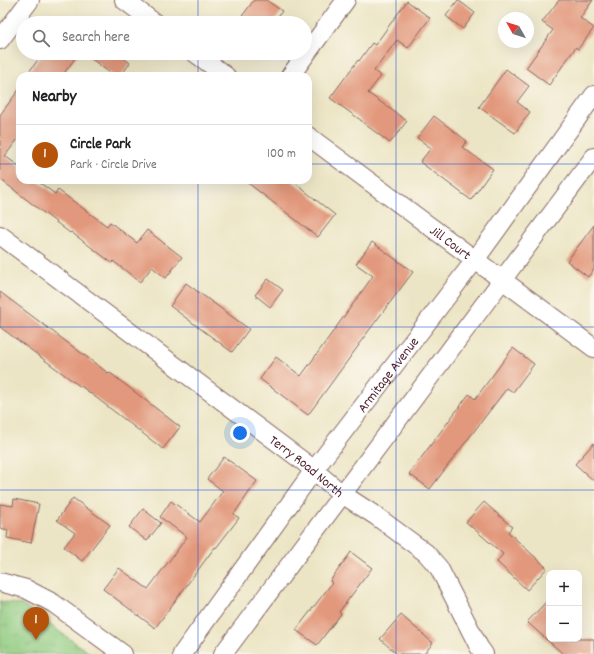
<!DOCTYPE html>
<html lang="en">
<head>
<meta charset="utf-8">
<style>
  :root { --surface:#fff; --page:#f6f6f6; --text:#202124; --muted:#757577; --line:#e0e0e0; --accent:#b45309 }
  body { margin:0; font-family:Dekko,sans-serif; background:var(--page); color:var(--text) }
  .controls { position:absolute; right:12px; bottom:12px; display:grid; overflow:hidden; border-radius:8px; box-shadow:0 4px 16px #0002 }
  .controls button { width:36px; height:36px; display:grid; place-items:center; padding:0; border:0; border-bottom:1px solid var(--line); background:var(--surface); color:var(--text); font:20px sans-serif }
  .compass { position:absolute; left:498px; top:12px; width:36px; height:36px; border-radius:50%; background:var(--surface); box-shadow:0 4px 16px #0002; rotate:309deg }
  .you { position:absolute; left:240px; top:433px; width:14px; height:14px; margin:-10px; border:3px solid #fff; border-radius:50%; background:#1a73e8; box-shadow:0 0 0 6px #1a73e833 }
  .badge { display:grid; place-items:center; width:26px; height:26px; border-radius:50%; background:var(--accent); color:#fff; font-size:13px; font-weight:700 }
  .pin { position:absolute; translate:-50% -33px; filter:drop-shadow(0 1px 2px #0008) }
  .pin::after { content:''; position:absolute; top:21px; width:14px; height:12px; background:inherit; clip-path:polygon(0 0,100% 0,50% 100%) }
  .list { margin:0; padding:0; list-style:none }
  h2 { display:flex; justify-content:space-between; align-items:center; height:52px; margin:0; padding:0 16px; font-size:17px }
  h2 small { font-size:13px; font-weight:400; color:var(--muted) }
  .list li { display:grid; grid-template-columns:26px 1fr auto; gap:12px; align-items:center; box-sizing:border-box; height:60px; padding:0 16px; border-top:1px solid var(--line) }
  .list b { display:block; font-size:15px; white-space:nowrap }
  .list p { margin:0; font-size:13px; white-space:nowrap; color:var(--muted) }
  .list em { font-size:13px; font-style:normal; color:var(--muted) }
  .icon { flex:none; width:22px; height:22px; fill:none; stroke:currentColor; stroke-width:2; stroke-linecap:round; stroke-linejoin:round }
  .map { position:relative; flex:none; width:594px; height:654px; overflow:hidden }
  .search { position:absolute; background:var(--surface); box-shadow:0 4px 16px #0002; left:16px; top:16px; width:296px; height:44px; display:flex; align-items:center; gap:10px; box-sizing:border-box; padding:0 14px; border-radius:22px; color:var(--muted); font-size:15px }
  .panel { position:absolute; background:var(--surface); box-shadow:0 4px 16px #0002; left:16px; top:72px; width:296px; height:112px; border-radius:12px }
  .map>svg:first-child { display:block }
</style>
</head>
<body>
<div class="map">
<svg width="594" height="654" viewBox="0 0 594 654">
  <defs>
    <pattern id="grass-tufts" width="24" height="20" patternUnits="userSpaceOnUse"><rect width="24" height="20" fill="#8fcb80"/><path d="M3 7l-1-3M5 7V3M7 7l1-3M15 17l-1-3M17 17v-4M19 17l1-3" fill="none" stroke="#7dae6f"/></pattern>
  </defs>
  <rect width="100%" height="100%" fill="#fbf7ec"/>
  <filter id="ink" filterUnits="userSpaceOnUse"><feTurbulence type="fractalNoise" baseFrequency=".025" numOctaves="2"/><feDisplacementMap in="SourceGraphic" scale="8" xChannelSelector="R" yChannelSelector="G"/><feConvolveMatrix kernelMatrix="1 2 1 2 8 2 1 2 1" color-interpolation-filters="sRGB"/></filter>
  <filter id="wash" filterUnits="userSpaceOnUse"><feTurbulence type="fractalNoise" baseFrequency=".012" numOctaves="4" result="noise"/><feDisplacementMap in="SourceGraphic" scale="16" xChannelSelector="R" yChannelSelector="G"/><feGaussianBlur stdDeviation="0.9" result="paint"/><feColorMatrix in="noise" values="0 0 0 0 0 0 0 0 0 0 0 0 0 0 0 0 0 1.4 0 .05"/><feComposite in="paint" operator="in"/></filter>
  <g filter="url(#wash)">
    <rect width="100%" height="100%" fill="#ece5c5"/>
    <!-- grass -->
    <path fill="url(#grass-tufts)" stroke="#6c7556" d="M0 601 22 605 91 654H0Z"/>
    <g id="blocks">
      <!-- building -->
      <g fill="#e2987b">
        <path d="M254 0H266L282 11 273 23H237Z"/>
        <path d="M458 0 475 13 463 29 446 16Z"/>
        <path d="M559 0H593L580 18 594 28 578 49 576 47 549 85 526 68 553 30 542 22Z"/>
        <path d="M407 1 430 18 408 48 397 40 374 71 381 76 368 93 407 121 390 143 362 122V121L330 98 358 60 359 61 372 43 375 45Z"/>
        <path d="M43 53H79L62 76H26Z"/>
        <path d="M84 53H117L130 63 121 76H114Z"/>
        <path d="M506 69 529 86 517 102 530 112 515 133 479 107Z"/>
        <path d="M20 88V136L5 156 20 167V180H36L55 194 58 190 107 226 110 222 137 243 147 230 182 257 166 278 152 267 140 282 113 261 112 263 71 232 70 233 0 179V115Z"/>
        <path d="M434 116 467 141 462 147 493 169 471 200 420 162 431 148 417 138Z"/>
        <path d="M244 180H291L335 215 318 237Z"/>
        <path d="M594 225V269L588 277 567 261Z"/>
        <path d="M372 242 413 272 358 345H359L308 415 260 379 276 357 301 376 373 276 356 264Z"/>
        <path d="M268 279 283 290 270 307 255 295Z"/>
        <path d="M186 283 249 329 232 352 170 306Z"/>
        <path d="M0 292 108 373 109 372 180 427 163 449 81 386V387L0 327Z"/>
        <path d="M513 348 534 364 513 392 507 388 430 489 409 474 469 394 475 399Z"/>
        <path d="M594 443V481L575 464Z"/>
        <path d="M224 457 257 481 234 514 239 518 216 548 215 547 155 628 103 589 119 568 148 589 187 537 160 517 171 501 200 522 223 491 207 479Z"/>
        <path d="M73 498 110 525 82 561 64 547 75 533 57 520Z"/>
        <path d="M14 499 39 504 31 543 7 538 8 530 0 528V504L13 506Z"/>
        <path d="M484 502 512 527 508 532 547 568 527 590 497 562 503 554 466 522Z"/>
        <path d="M143 509 161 523 147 541 129 527Z"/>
        <path d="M351 552 372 568 339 612 341 614 317 645 296 630 332 583 330 581Z"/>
        <path d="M549 599V639H594V654H563L527 622Z"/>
        <path d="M401 615 433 643 424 654H397L380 639Z"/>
      </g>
    </g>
  </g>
  <g filter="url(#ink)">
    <use href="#blocks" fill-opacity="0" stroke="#836461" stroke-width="1"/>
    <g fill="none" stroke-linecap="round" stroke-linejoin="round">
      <defs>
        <g id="minor">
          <path d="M124 0 155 23"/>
          <path d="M0 40 30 0"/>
          <path d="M195 53 226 76"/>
          <path d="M290 76 346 0"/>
          <path id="s1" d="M308 136 594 348"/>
          <path id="s2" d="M0 235 304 462 342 494 376 516 426 553 439 568 479 647 484 654"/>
          <path d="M0 582 26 589 53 603 123 654"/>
          <path id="s3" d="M182 654 314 470 475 260 594 95"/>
          <path d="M223 654 594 157"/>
        </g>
      </defs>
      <!-- minor casing -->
      <use href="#minor" stroke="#836461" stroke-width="20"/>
      <!-- minor -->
      <use href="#minor" stroke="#fff" stroke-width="18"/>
    </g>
  </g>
  <!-- grid -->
  <path fill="none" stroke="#1d4ed8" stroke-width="1" stroke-opacity="0.55" d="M198 0V23M396 0V654M198 53V76M0 164H20M308 164H594M198 180V654M0 327H594M0 490H594"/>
  <g text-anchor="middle" stroke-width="3" stroke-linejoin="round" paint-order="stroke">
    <!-- street labels -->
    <g font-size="14" fill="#4a1f2b" stroke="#fbf7ec">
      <text dy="5" stroke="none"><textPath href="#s1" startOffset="178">Jill Court</textPath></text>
      <text dy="5" stroke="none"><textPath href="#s3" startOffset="347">Armitage Avenue</textPath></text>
      <text dy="5" stroke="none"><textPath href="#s2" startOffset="384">Terry Road North</textPath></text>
    </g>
  </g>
</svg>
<div class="controls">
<button>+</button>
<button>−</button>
</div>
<svg class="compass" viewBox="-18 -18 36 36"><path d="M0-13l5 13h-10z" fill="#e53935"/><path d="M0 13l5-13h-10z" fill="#757577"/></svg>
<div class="you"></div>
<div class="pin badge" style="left:36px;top:640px">1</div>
<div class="search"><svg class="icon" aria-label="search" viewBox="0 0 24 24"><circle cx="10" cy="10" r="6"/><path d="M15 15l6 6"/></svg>Search here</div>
<section class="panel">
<h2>Nearby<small></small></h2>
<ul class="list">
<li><span class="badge">1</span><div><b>Circle Park</b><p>Park · Circle Drive</p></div><em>100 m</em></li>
</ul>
</section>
</div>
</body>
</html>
